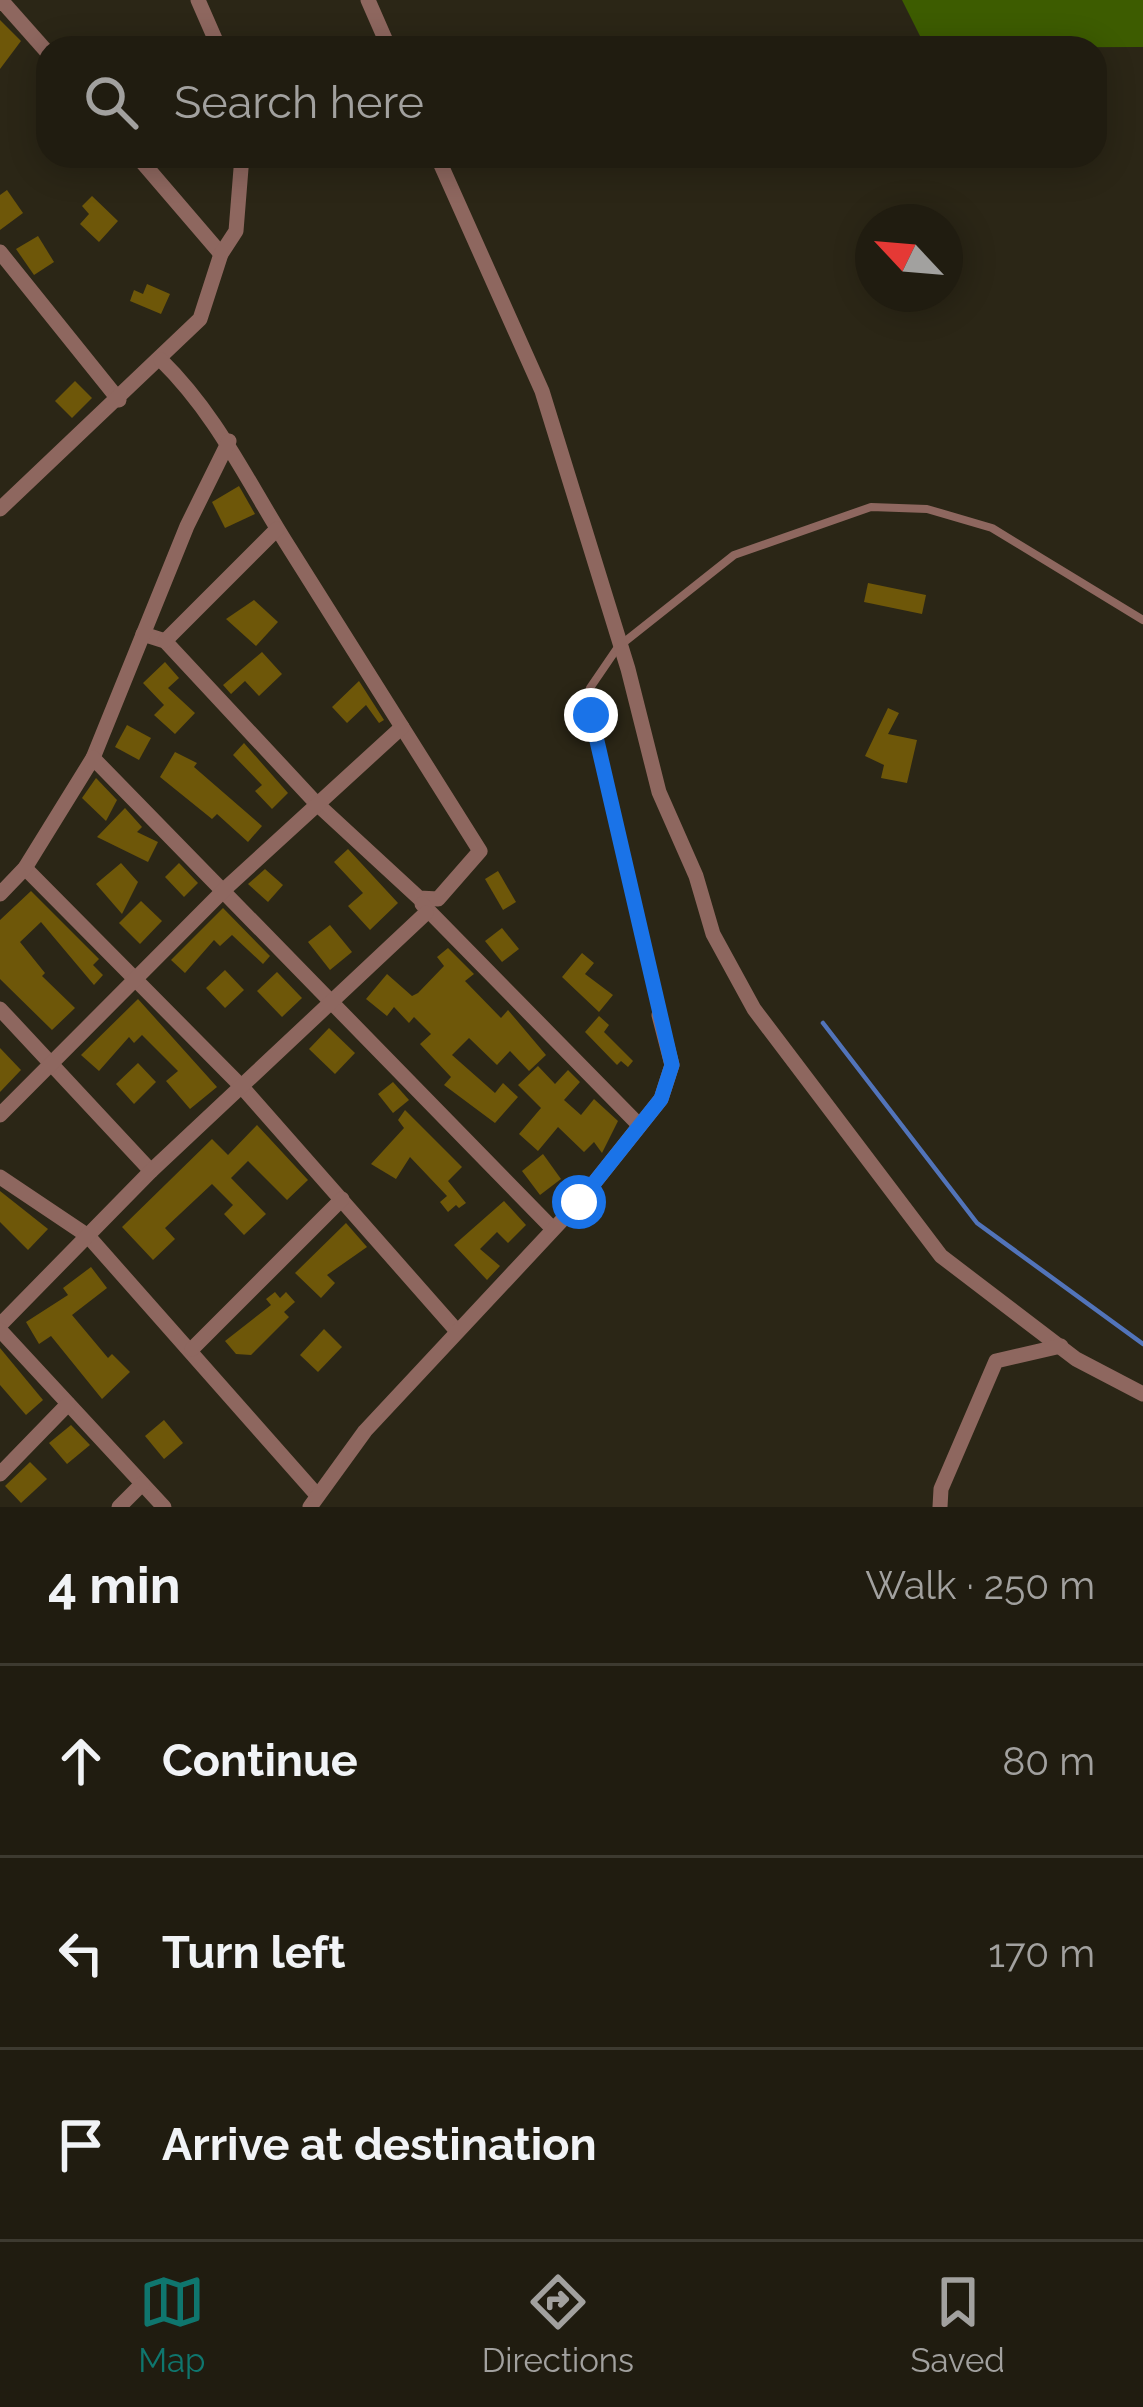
<!DOCTYPE html>
<html lang="en">
<head>
<meta charset="utf-8">
<style>
  :root { --surface:#201c10; --page:#2d291e; --text:#f1f3f6; --muted:#a2a19f; --line:#3d3a30; --accent:#0f766e }
  body { margin:0; font-family:Raleway,sans-serif; background:var(--page); color:var(--text) }
  .compass { position:absolute; left:855px; top:204px; width:108px; height:108px; border-radius:50%; background:var(--surface); box-shadow:0 6px 30px #0003; rotate:296deg }
  .stop { position:absolute; width:36px; height:36px; margin:-27px; border:9px solid #1a73e8; border-radius:50%; background:#fff }
  .stop.end { background:#1a73e8; border-color:#fff; box-shadow:0 3px 12px #0008 }
  .list { margin:0; padding:0; list-style:none }
  h2 { display:flex; justify-content:space-between; align-items:center; height:156px; margin:0; padding:0 48px; font-size:51px }
  h2 small { font-size:39px; font-weight:400; color:var(--muted) }
  .list li { display:grid; grid-template-columns:78px 1fr auto; gap:36px; align-items:center; box-sizing:border-box; height:192px; padding:0 48px; border-top:3px solid var(--line) }
  .list b { display:block; font-size:45px; white-space:nowrap }
  .list em { font-size:39px; font-style:normal; color:var(--muted) }
  .icon { flex:none; width:66px; height:66px; fill:none; stroke:currentColor; stroke-width:2; stroke-linecap:round; stroke-linejoin:round }
  .map { position:relative; flex:none; width:1143px; height:1507px; overflow:hidden }
  .search { position:absolute; background:var(--surface); box-shadow:0 6px 30px #0003; left:36px; right:36px; top:36px; height:132px; display:flex; align-items:center; gap:30px; box-sizing:border-box; padding:0 42px; border-radius:36px; color:var(--muted); font-size:45px }
  .sheet { height:732px; background:var(--surface) }
  nav { display:flex; justify-content:space-around; align-items:center; box-sizing:border-box; height:168px; border-top:3px solid var(--line); background:var(--surface); font-size:33px; color:var(--muted) }
  nav a { display:grid; justify-items:center; gap:6px }
  nav .on { color:var(--accent) }
  .map>svg:first-child { display:block }
</style>
</head>
<body>
<div class="map">
<svg width="1143" height="1507" viewBox="0 0 1143 1507">
  <rect width="100%" height="100%" fill="#2b2616"/>
  <!-- forest -->
  <path fill="#3d5c00" d="M902 0H1143V47L926 48Z"/>
  <g fill="none" stroke-linecap="round" stroke-linejoin="round">
    <!-- stream -->
    <path stroke="#5274ba" stroke-width="4.5" d="M823 1023 977 1223 1143 1344"/>
  </g>
  <!-- building -->
  <g fill="#6e5709">
    <path d="M0 20 21 41 0 69Z"/>
    <path d="M7 190 23 213 0 230V195Z"/>
    <path d="M92 196 118 221 99 242 80 224 89 214 82 206Z"/>
    <path d="M38 236 54 262 34 275 16 249Z"/>
    <path d="M147 284 170 294 161 314 130 301 134 290 143 294Z"/>
    <path d="M75 381 92 398 72 418 55 401Z"/>
    <path d="M239 486 255 514 225 528 212 502Z"/>
    <path d="M868 583 926 595 922 614 864 602Z"/>
    <path d="M254 600 278 622 256 646 226 619Z"/>
    <path d="M262 652 282 674 259 696 245 681 231 694 223 685Z"/>
    <path d="M165 662 179 678 168 688 195 713 175 734 154 715 164 705 143 683Z"/>
    <path d="M359 681 384 720 379 723 366 705 347 723 332 707Z"/>
    <path d="M888 708 899 713 888 734 917 740 907 783 881 778 884 765 865 756Z"/>
    <path d="M127 725 151 738 139 760 115 747Z"/>
    <path d="M244 743 288 793 272 809 255 791 262 785 233 755Z"/>
    <path d="M175 752 197 763 194 767 262 826 248 842 217 814 212 819 160 777Z"/>
    <path d="M96 778 117 800 106 821 82 798Z"/>
    <path d="M125 808 142 827 137 832 158 842 148 862 97 837Z"/>
    <path d="M348 849 398 903 370 930 348 906 363 893 334 862Z"/>
    <path d="M121 863 138 882 122 914 96 884Z"/>
    <path d="M179 863 198 883 184 897 165 877Z"/>
    <path d="M265 869 283 885 268 902 248 884Z"/>
    <path d="M498 871 516 902 503 910 485 879Z"/>
    <path d="M31 891 99 959 93 965 103 975 94 985 41 922 20 942 45 973 42 976 75 1008 52 1030 0 979V920Z"/>
    <path d="M141 901 162 921 140 944 119 923Z"/>
    <path d="M223 908 270 956 263 964 232 935 220 946 214 940 185 973 171 960Z"/>
    <path d="M330 925 352 952 330 970 308 942Z"/>
    <path d="M502 928 519 949 502 962 485 941Z"/>
    <path d="M448 948 474 974 465 981 501 1018 508 1010 546 1055 529 1071 510 1051 497 1065 469 1038 452 1055 495 1093 503 1083 518 1097 495 1123 444 1085 451 1077 420 1044 431 1034 414 1017 409 1023 394 1007 387 1016 366 999 387 974 412 996 418 993 444 966 437 957Z"/>
    <path d="M582 953 594 963 585 974 613 995 599 1012 562 977Z"/>
    <path d="M225 970 244 990 225 1008 206 988Z"/>
    <path d="M277 972 302 998 282 1017 257 991Z"/>
    <path d="M138 999 217 1087 190 1109 166 1081 178 1071 142 1035 134 1043 129 1037 99 1071 81 1055Z"/>
    <path d="M599 1016 609 1025 604 1032 633 1061 628 1067 621 1061 617 1065 585 1032Z"/>
    <path d="M329 1028 355 1053 335 1074 309 1049Z"/>
    <path d="M0 1048 21 1070 0 1092Z"/>
    <path d="M138 1063 156 1082 134 1104 116 1084Z"/>
    <path d="M538 1066 555 1084 568 1070 580 1082 564 1100 581 1115 594 1099 618 1121 602 1153 594 1142 584 1152 558 1127 538 1151 519 1134 541 1108 518 1085Z"/>
    <path d="M393 1082 409 1100 393 1113 378 1094Z"/>
    <path d="M405 1110 462 1167 448 1181 466 1203 459 1208 456 1205 448 1212 440 1202 447 1196 410 1157 396 1179 371 1164 404 1128 398 1120Z"/>
    <path d="M257 1125 308 1180 287 1200 248 1161 231 1178 266 1214 244 1235 224 1214 233 1205 212 1184 165 1228 175 1239 153 1260 122 1227 212 1139 228 1155Z"/>
    <path d="M543 1154 561 1179 540 1195 522 1171Z"/>
    <path d="M0 1191 48 1229 28 1250 0 1222Z"/>
    <path d="M504 1201 526 1225 508 1243 497 1232 480 1249 500 1266 487 1280 454 1245Z"/>
    <path d="M346 1223 367 1247 327 1275 335 1283 321 1298 295 1273Z"/>
    <path d="M91 1267 107 1288 72 1315 108 1358 112 1354 130 1372 102 1399 51 1336 39 1344 26 1322 68 1295 63 1288Z"/>
    <path d="M275 1292 280 1298 286 1292 295 1302 284 1312 289 1317 251 1355 236 1354 225 1341 271 1305 266 1299Z"/>
    <path d="M324 1329 342 1347 318 1372 300 1355Z"/>
    <path d="M0 1348 43 1400 26 1415 0 1385Z"/>
    <path d="M164 1420 183 1443 164 1459 145 1436Z"/>
    <path d="M71 1425 90 1445 67 1464 49 1443Z"/>
    <path d="M30 1462 47 1479 21 1503 5 1486Z"/>
  </g>
  <g fill="none" stroke-linecap="round" stroke-linejoin="round">
    <!-- lane -->
    <path stroke="#8e675f" stroke-width="8" d="M658 1013 591 715 590 688 618 647 734 555 871 507 927 509 992 528 1143 620"/>
    <!-- street -->
    <g stroke="#8e675f" stroke-width="15">
      <path d="M1 0 48 53"/>
      <path d="M198 0 219 48"/>
      <path d="M368 0 389 48"/>
      <path d="M137 156 221 254"/>
      <path d="M437 156 542 391 628 669 659 792 696 876 713 934 754 1009 941 1256 1076 1359 1143 1394"/>
      <path d="M0 252 119 400"/>
      <path d="M0 509 200 319 221 254 236 231 242 156"/>
      <path d="M143 634 165 641 316 803 419 898 438 899 480 851C415 748 350 644 285 541 245 477 216 414 161 360"/>
      <path d="M165 641 277 529"/>
      <path d="M93 758 187 526 229 441"/>
      <path d="M25 868 242 1087 456 1330"/>
      <path d="M0 894 25 868 93 758 552 1228"/>
      <path d="M422 904 638 1124"/>
      <path d="M0 1009 151 1171"/>
      <path d="M0 1115 226 888 402 727"/>
      <path d="M0 1177 88 1236 316 1494"/>
      <path d="M0 1325 151 1171 426 913"/>
      <path d="M0 1330 164 1507"/>
      <path d="M192 1349 342 1199"/>
      <path d="M0 1474 68 1404"/>
      <path d="M119 1507 142 1484"/>
      <path d="M310 1507 365 1431 579 1202 661 1099 672 1065 659 1015"/>
      <path d="M940 1507 941 1489 996 1361 1061 1346"/>
    </g>
  </g>
  <g fill="none" stroke-linecap="round" stroke-linejoin="round">
    <!-- route -->
    <path stroke="#1a73e8" stroke-width="15" d="M579 1202 661 1099 672 1065 591 715"/>
  </g>
</svg>
<svg class="compass" viewBox="-18 -18 36 36"><path d="M0-13l5 13h-10z" fill="#e53935"/><path d="M0 13l5-13h-10z" fill="#a2a19f"/></svg>
<div class="stop" style="left:579px;top:1202px"></div>
<div class="stop end" style="left:591px;top:715px"></div>
<div class="search"><svg class="icon" aria-label="search" viewBox="0 0 24 24"><circle cx="10" cy="10" r="6"/><path d="M15 15l6 6"/></svg>Search here</div>
</div>
<section class="sheet">
<h2>4 min<small>Walk · 250 m</small></h2>
<ul class="list">
<li><svg class="icon" aria-label="ahead" viewBox="0 0 24 24"><path d="M12 20V5M6 11l6-6 6 6"/></svg><div><b>Continue</b></div><em>80 m</em></li>
<li><svg class="icon" aria-label="left" viewBox="0 0 24 24"><path d="M17 20v-9H6M10 6l-5 5 5 5"/></svg><div><b>Turn left</b></div><em>170 m</em></li>
<li><svg class="icon" aria-label="arrive" viewBox="0 0 24 24"><path d="M6 21V4h12l-3 4 3 4H6"/></svg><div><b>Arrive at destination</b></div></li>
</ul>
</section>
<nav>
<a class="on"><svg class="icon" aria-label="map" viewBox="0 0 24 24"><path d="M3 6l6-2 6 2 6-2v14l-6 2-6-2-6 2zM9 4v14M15 6v14"/></svg>Map</a>
<a><svg class="icon" aria-label="directions" viewBox="0 0 24 24"><path d="M12 3l9 9-9 9-9-9zM9 14v-3h6M13 9l2 2-2 2"/></svg>Directions</a>
<a><svg class="icon" aria-label="saved" viewBox="0 0 24 24"><path d="M7 4h10v16l-5-4-5 4z"/></svg>Saved</a>
</nav>
</body>
</html>
